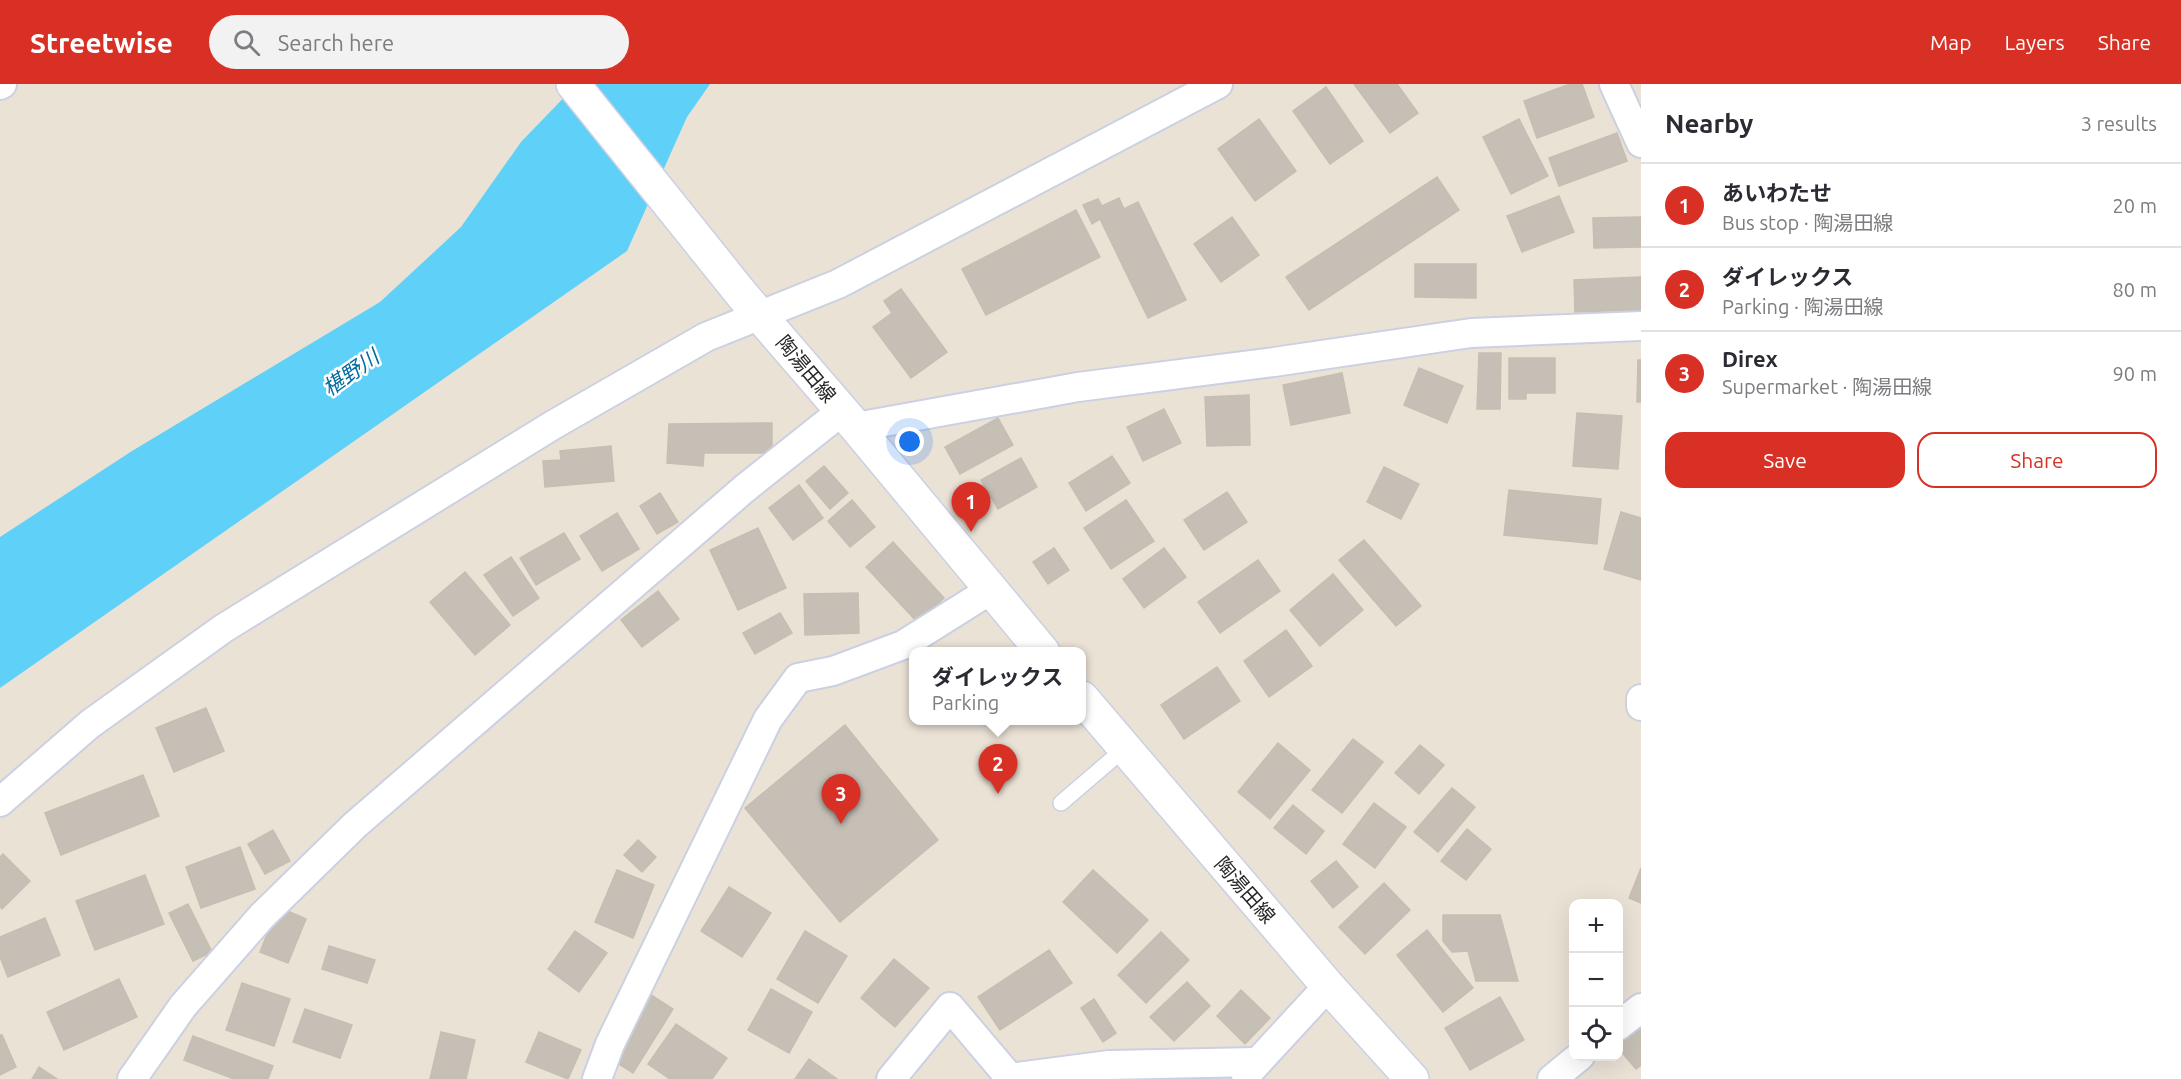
<!DOCTYPE html>
<html lang="en">
<head>
<meta charset="utf-8">
<style>
  :root { --surface:#fff; --page:#f2f2f3; --text:#2b2b33; --muted:#7c7c81; --line:#e1e1e2; --accent:#d93025 }
  body { margin:0; font-family:Ubuntu,"Noto Sans JP",sans-serif; background:var(--page); color:var(--text) }
  .controls { position:absolute; right:18px; bottom:18px; display:grid; overflow:hidden; border-radius:12px; box-shadow:0 6px 24px #0002 }
  .controls button { width:54px; height:54px; display:grid; place-items:center; padding:0; border:0; border-bottom:2px solid var(--line); background:var(--surface); color:var(--text); font:30px sans-serif }
  .you { position:absolute; left:910px; top:358px; width:21px; height:21px; margin:-15px; border:4px solid #fff; border-radius:50%; background:#1a73e8; box-shadow:0 0 0 9px #1a73e833 }
  .badge { display:grid; place-items:center; width:39px; height:39px; border-radius:50%; background:var(--accent); color:#fff; font-size:20px; font-weight:700 }
  .pin { position:absolute; translate:-50% -50px; filter:drop-shadow(0 2px 3px #0008) }
  .pin::after { content:''; position:absolute; top:32px; width:21px; height:18px; background:inherit; clip-path:polygon(0 0,100% 0,50% 100%) }
  .popup { position:absolute; left:909px; top:563px; width:177px; height:78px; box-sizing:border-box; display:grid; place-content:center; border-radius:12px; background:var(--surface); filter:drop-shadow(0 2px 4px #0005); font-size:20px; white-space:nowrap; color:var(--muted) }
  .popup b { font-size:22px; color:var(--text) }
  .popup::after { content:''; position:absolute; left:50%; top:100%; margin-left:-12px; border:12px solid transparent; border-top-color:var(--surface) }
  .list { margin:0; padding:0; list-style:none }
  h2 { display:flex; justify-content:space-between; align-items:center; height:78px; margin:0; padding:0 24px; font-size:26px }
  h2 small { font-size:20px; font-weight:400; color:var(--muted) }
  .list li { display:grid; grid-template-columns:39px 1fr auto; gap:18px; align-items:center; box-sizing:border-box; height:84px; padding:0 24px; border-top:2px solid var(--line) }
  .list b { display:block; font-size:22px; white-space:nowrap }
  .list p { margin:0; font-size:20px; white-space:nowrap; color:var(--muted) }
  .list em { font-size:20px; font-style:normal; color:var(--muted) }
  .actions { display:flex; gap:12px; padding:18px 24px }
  .actions a { flex:1; padding:14px 0; border:2px solid var(--accent); border-radius:18px; text-align:center; font-size:21px; color:var(--accent) }
  .actions .main { background:var(--accent); color:#fff }
  .icon { flex:none; width:33px; height:33px; fill:none; stroke:currentColor; stroke-width:2; stroke-linecap:round; stroke-linejoin:round }
  .map { position:relative; flex:none; width:1641px; height:995px; overflow:hidden }
  header { display:flex; align-items:center; gap:36px; box-sizing:border-box; height:84px; padding:0 30px; background:var(--accent); color:#fff }
  header strong { font-size:28px }
  nav { display:flex; gap:33px; margin-inline-start:auto; font-size:21px }
  .search { width:420px; height:54px; background:var(--page); display:flex; align-items:center; gap:15px; box-sizing:border-box; padding:0 21px; border-radius:33px; color:var(--muted); font-size:22px }
  main { display:flex }
  aside { flex:1; background:var(--surface) }
  .map>svg:first-child { display:block }
</style>
</head>
<body>
<header>
<strong>Streetwise</strong>
<div class="search"><svg class="icon" aria-label="search" viewBox="0 0 24 24"><circle cx="10" cy="10" r="6"/><path d="M15 15l6 6"/></svg>Search here</div>
<nav><a>Map</a><a>Layers</a><a>Share</a></nav>
</header>
<main>
<div class="map">
<svg width="1641" height="995" viewBox="0 0 1641 995">
  <rect width="100%" height="100%" fill="#ebe2d6"/>
  <!-- water -->
  <path fill="#5fd0f7" d="M577 0H710L687 33 627 167 0 604V453L132 367 380 218 461 143 521 58Z"/>
  <!-- building -->
  <g fill="#c6bfb6" stroke="#c6beb0" stroke-width="1.5">
    <path d="M1354 0H1397L1418 29 1390 49Z"/>
    <path d="M1570 0H1582L1594 33 1537 54 1524 17Z"/>
    <path d="M1326 3 1363 57 1330 80 1293 27Z"/>
    <path d="M1259 35 1296 87 1255 117 1218 65Z"/>
    <path d="M1519 35 1548 92 1511 110 1483 53Z"/>
    <path d="M1617 49 1627 77 1559 102 1549 74Z"/>
    <path d="M1437 93 1459 126 1309 226 1286 193Z"/>
    <path d="M1559 112 1574 148 1522 168 1507 132Z"/>
    <path d="M1119 114 1124 125 1138 118 1186 216 1148 234 1100 135 1092 140 1083 121 1098 115 1102 122Z"/>
    <path d="M1076 126 1100 173 986 231 962 185Z"/>
    <path d="M1232 133 1259 171 1221 198 1194 160Z"/>
    <path d="M1641 133V163L1594 164 1593 134Z"/>
    <path d="M1415 180H1476V214L1415 213Z"/>
    <path d="M1641 193V226L1575 228 1574 196Z"/>
    <path d="M901 205 947 268 911 294 873 243 892 229 884 217Z"/>
    <path d="M1479 269H1501L1500 325H1477Z"/>
    <path d="M1509 274H1555V309H1526V315H1509Z"/>
    <path d="M1638 276H1641V318H1637Z"/>
    <path d="M1419 284 1463 302 1447 339 1404 321Z"/>
    <path d="M1342 289 1350 329 1291 341 1283 301Z"/>
    <path d="M1249 311 1250 361 1207 362 1205 313Z"/>
    <path d="M1164 325 1181 359 1143 377 1127 343Z"/>
    <path d="M1577 329 1622 332 1618 385 1573 382Z"/>
    <path d="M998 334 1013 361 960 390 945 363Z"/>
    <path d="M772 339V369H704L703 382 667 379 669 340Z"/>
    <path d="M611 362 614 397 545 403 543 377 561 376 560 367Z"/>
    <path d="M1112 372 1130 399 1086 427 1069 399Z"/>
    <path d="M1021 374 1037 403 998 425 981 396Z"/>
    <path d="M824 382 848 409 830 425 806 397Z"/>
    <path d="M1384 383 1419 400 1401 435 1367 418Z"/>
    <path d="M799 401 823 434 793 456 769 424Z"/>
    <path d="M1509 406 1601 415 1597 460 1504 451Z"/>
    <path d="M1227 408 1247 438 1204 466 1184 436Z"/>
    <path d="M660 409 678 438 657 450 640 422Z"/>
    <path d="M852 416 875 443 850 463 828 437Z"/>
    <path d="M1126 416 1154 457 1111 485 1084 444Z"/>
    <path d="M1621 428 1641 434V496L1604 485Z"/>
    <path d="M617 429 639 465 602 487 580 452Z"/>
    <path d="M758 444 786 504 738 526 710 466Z"/>
    <path d="M564 449 580 475 536 501 520 474Z"/>
    <path d="M1364 456 1421 522 1396 542 1339 476Z"/>
    <path d="M893 458 944 514 918 539 866 483Z"/>
    <path d="M1054 464 1069 486 1048 500 1033 478Z"/>
    <path d="M1164 464 1186 493 1144 524 1123 495Z"/>
    <path d="M511 473 539 514 513 532 484 491Z"/>
    <path d="M1258 476 1280 507 1220 549 1198 518Z"/>
    <path d="M465 488 510 541 475 571 430 518Z"/>
    <path d="M1333 490 1363 526 1320 562 1290 526Z"/>
    <path d="M658 507 679 535 642 563 621 536Z"/>
    <path d="M858 509 859 549 805 551 804 510Z"/>
    <path d="M780 529 792 549 755 570 743 549Z"/>
    <path d="M1286 546 1312 582 1269 613 1244 577Z"/>
    <path d="M1217 583 1240 617 1184 655 1161 621Z"/>
    <path d="M206 624 224 667 174 688 156 644Z"/>
    <path d="M845 641 938 756 840 838 745 724Z"/>
    <path d="M1353 655 1383 678 1342 729 1312 706Z"/>
    <path d="M1278 659 1310 686 1270 735 1238 708Z"/>
    <path d="M1420 661 1444 681 1419 710 1395 689Z"/>
    <path d="M143 691 159 732 61 771 45 729Z"/>
    <path d="M1452 704 1475 723 1438 768 1414 748Z"/>
    <path d="M1374 719 1406 743 1375 784 1343 760Z"/>
    <path d="M1293 721 1324 747 1306 770 1274 744Z"/>
    <path d="M1467 745 1491 765 1466 796 1441 777Z"/>
    <path d="M273 746 290 777 265 790 248 760Z"/>
    <path d="M638 756 656 773 642 788 624 771Z"/>
    <path d="M240 763 255 805 201 824 186 783Z"/>
    <path d="M3 770 30 797 2 825 0 823V773Z"/>
    <path d="M1336 777 1358 803 1333 824 1311 797Z"/>
    <path d="M1641 784V819L1629 814Z"/>
    <path d="M617 786 654 801 633 854 595 838Z"/>
    <path d="M1093 786 1148 836 1117 869 1063 818Z"/>
    <path d="M145 791 164 840 95 866 76 817Z"/>
    <path d="M1384 799 1410 826 1365 870 1339 843Z"/>
    <path d="M729 803 771 829 742 873 701 847Z"/>
    <path d="M188 820 212 868 193 877 169 829Z"/>
    <path d="M278 823 306 835 288 879 260 868Z"/>
    <path d="M1443 831H1500L1518 897H1476L1468 867 1452 868 1443 857Z"/>
    <path d="M45 834 60 871 8 893 0 873V853Z"/>
    <path d="M1427 846 1473 904 1443 928 1397 871Z"/>
    <path d="M575 847 607 869 579 908 548 885Z"/>
    <path d="M805 847 847 872 818 919 777 895Z"/>
    <path d="M1161 848 1189 876 1146 919 1118 891Z"/>
    <path d="M329 862 375 876 367 899 322 885Z"/>
    <path d="M1049 866 1072 899 1000 946 978 913Z"/>
    <path d="M894 875 929 904 895 943 861 914Z"/>
    <path d="M119 895 137 933 64 966 47 928Z"/>
    <path d="M1187 898 1210 922 1174 957 1150 933Z"/>
    <path d="M242 899 290 915 274 962 226 946Z"/>
    <path d="M771 905 812 928 789 969 748 946Z"/>
    <path d="M1241 906 1270 934 1245 960 1217 932Z"/>
    <path d="M651 911 673 925 633 989 611 975Z"/>
    <path d="M1500 913 1524 956 1470 986 1445 944Z"/>
    <path d="M1094 915 1116 949 1103 958 1081 924Z"/>
    <path d="M305 925 352 941 340 974 293 958Z"/>
    <path d="M1641 933V981L1636 985 1618 964V952Z"/>
    <path d="M676 940 727 974 712 995H670L648 980Z"/>
    <path d="M441 948 475 956 466 995H430Z"/>
    <path d="M539 948 581 966 568 995 526 978Z"/>
    <path d="M0 951H2L16 983 0 991Z"/>
    <path d="M193 952 273 982 268 995H234L184 976Z"/>
    <path d="M809 975 837 995H795Z"/>
    <path d="M39 983 57 995H32Z"/>
  </g>
  <g fill="none" stroke-linecap="round" stroke-linejoin="round">
    <defs>
      <path id="service" d="M1061 719 1124 665"/>
      <g id="minor">
        <path d="M1614 0 1641 59"/>
        <path d="M0 1 2 0"/>
        <path d="M856 343 1078 303 1274 278 1471 249 1641 242"/>
        <path d="M1641 615V622"/>
        <path d="M0 718 90 640 224 544 553 341 706 253 838 200 1218 0"/>
        <path d="M1618 942 1641 924"/>
        <path d="M1246 991 1328 902"/>
        <path d="M132 995 183 922 262 832 355 741 744 405 842 327"/>
        <path d="M597 995 610 960 768 635 798 594 833 587 903 561 992 505"/>
        <path d="M891 995 950 923 1010 994 1109 981 1257 978"/>
        <path d="M1552 995 1580 972"/>
      </g>
      <g id="secondary">
        <path d="M573 0 743 212 856 343 1043 568"/>
        <path d="M1082 614 1328 902 1412 995"/>
      </g>
    </defs>
    <!-- service casing -->
    <use href="#service" stroke="#cbd0e2" stroke-width="18"/>
    <!-- minor casing -->
    <use href="#minor" stroke="#cbd0e2" stroke-width="32"/>
    <!-- secondary casing -->
    <use href="#secondary" stroke="#cbd0e2" stroke-width="36"/>
    <!-- service -->
    <use href="#service" stroke="#fff" stroke-width="15"/>
    <!-- minor -->
    <use href="#minor" stroke="#fff" stroke-width="28"/>
    <!-- secondary -->
    <use href="#secondary" stroke="#fff" stroke-width="33"/>
  </g>
  <g text-anchor="middle" stroke-width="5" stroke-linejoin="round" paint-order="stroke">
    <!-- street labels -->
    <g font-size="20" fill="#272727" stroke="#fff">
      <text transform="translate(806 285) rotate(50)" y="7">陶湯田線</text>
      <text transform="translate(1245 806) rotate(49)" y="7">陶湯田線</text>
    </g>
    <!-- water labels -->
    <g font-size="21" font-style="italic" fill="#036a9e" stroke="#fff">
      <text transform="translate(351 289) rotate(-35)" y="7">椹野川</text>
    </g>
  </g>
</svg>
<div class="controls">
<button>+</button>
<button>−</button>
<button><svg class="icon" aria-label="locate" viewBox="0 0 24 24"><circle cx="12" cy="12" r="6"/><path d="M12 2v4M12 18v4M2 12h4M18 12h4"/></svg></button>
</div>
<div class="you"></div>
<div class="pin badge" style="left:971px;top:448px">1</div>
<div class="pin badge" style="left:998px;top:710px">2</div>
<div class="popup"><b>ダイレックス</b>Parking</div>
<div class="pin badge" style="left:841px;top:740px">3</div>
</div>
<aside>
<h2>Nearby<small>3 results</small></h2>
<ul class="list">
<li><span class="badge">1</span><div><b>あいわたせ</b><p>Bus stop · 陶湯田線</p></div><em>20 m</em></li>
<li><span class="badge">2</span><div><b>ダイレックス</b><p>Parking · 陶湯田線</p></div><em>80 m</em></li>
<li><span class="badge">3</span><div><b>Direx</b><p>Supermarket · 陶湯田線</p></div><em>90 m</em></li>
</ul>
<div class="actions"><a class="main">Save</a><a>Share</a></div>
</aside>
</main>
</body>
</html>
